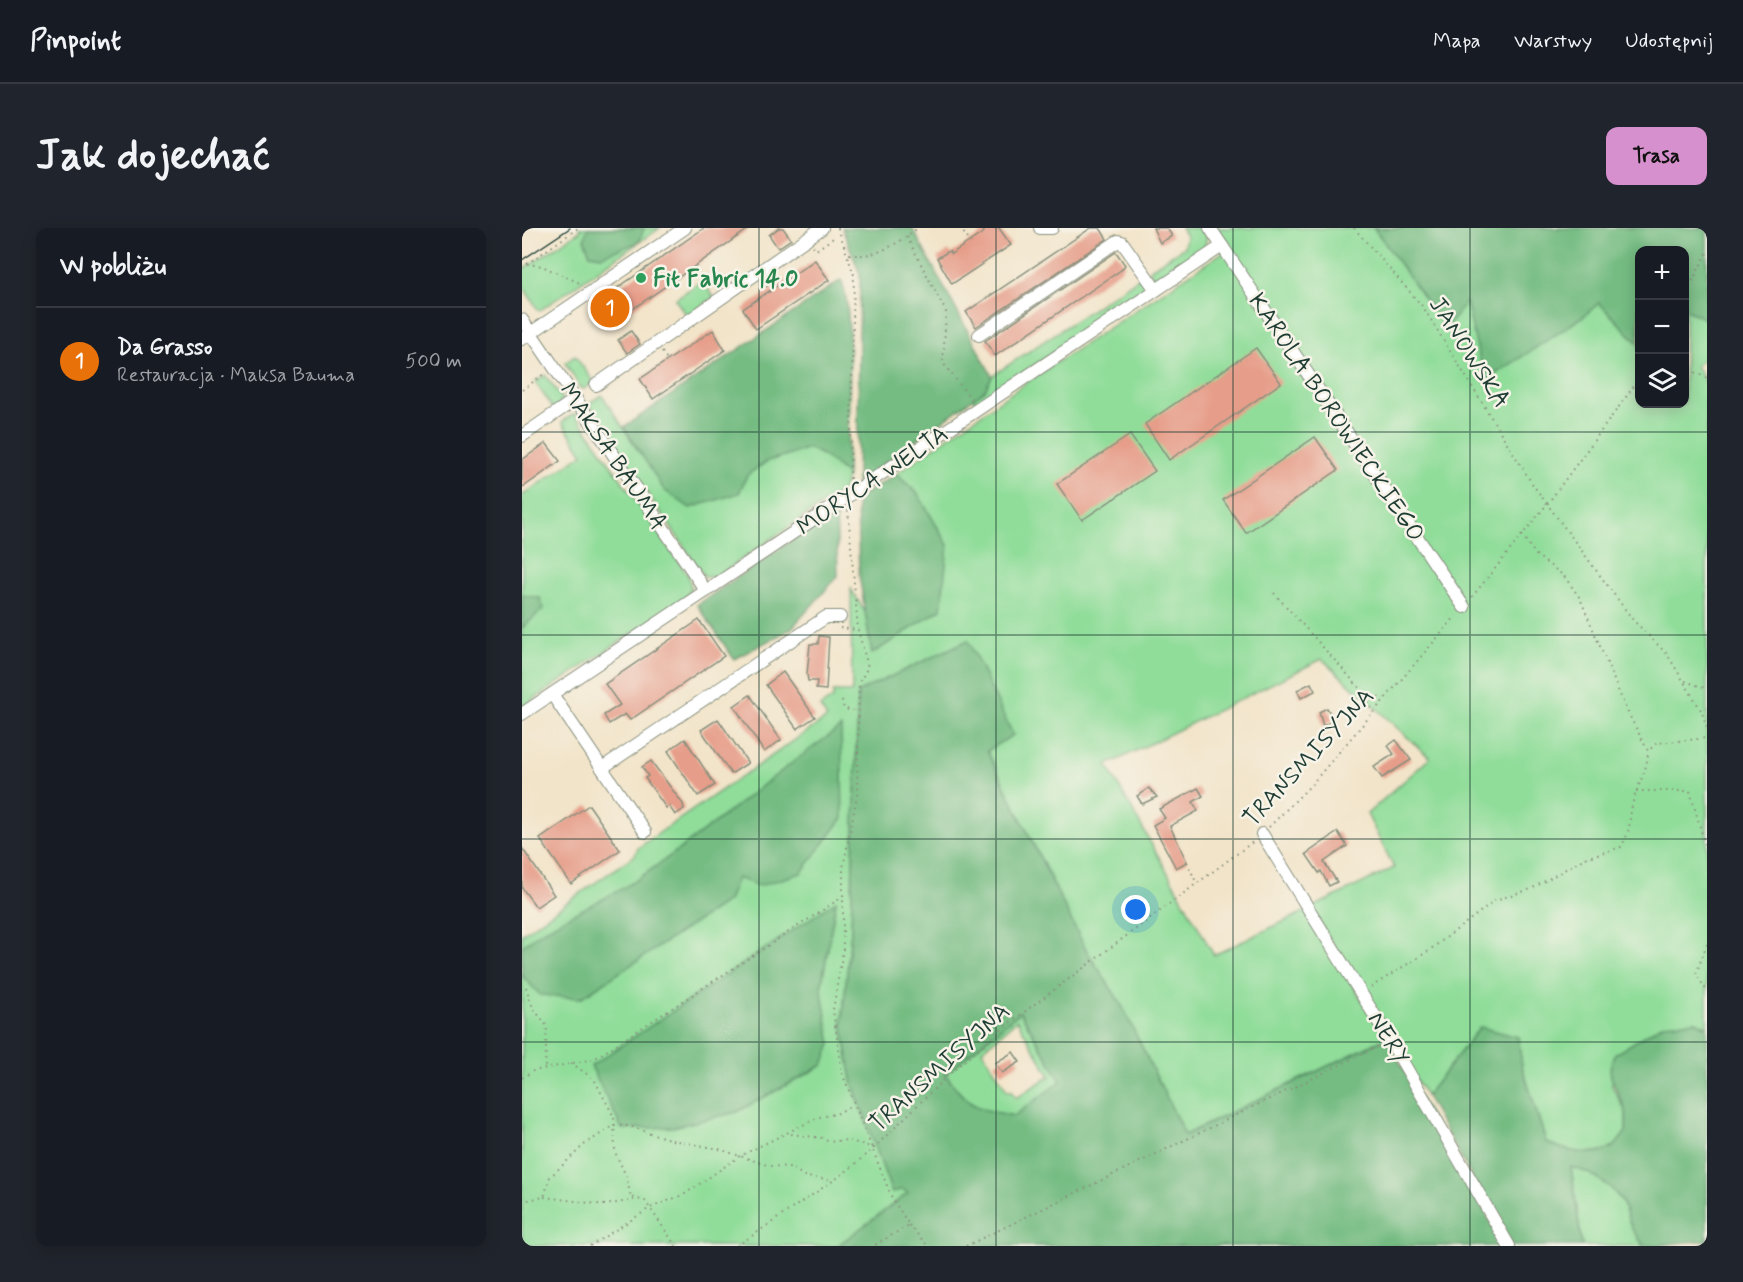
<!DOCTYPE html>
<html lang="pl">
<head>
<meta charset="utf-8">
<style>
  :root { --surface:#171b24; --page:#20242c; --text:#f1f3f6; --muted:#9ea1a6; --line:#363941; --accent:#d690ce }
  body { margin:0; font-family:Mynerve,sans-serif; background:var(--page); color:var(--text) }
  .controls { position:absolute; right:18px; top:18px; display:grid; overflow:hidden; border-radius:12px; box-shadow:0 3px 15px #0003 }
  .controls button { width:54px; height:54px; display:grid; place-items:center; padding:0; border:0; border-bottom:2px solid var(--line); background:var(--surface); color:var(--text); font:30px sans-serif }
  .you { position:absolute; left:614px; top:682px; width:21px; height:21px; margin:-15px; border:4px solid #fff; border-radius:50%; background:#1a73e8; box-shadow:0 0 0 9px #1a73e833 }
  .badge { display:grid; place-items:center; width:39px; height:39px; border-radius:50%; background:var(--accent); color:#fff; font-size:20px; font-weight:700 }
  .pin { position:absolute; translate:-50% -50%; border:3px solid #fff; box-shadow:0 2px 6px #0006 }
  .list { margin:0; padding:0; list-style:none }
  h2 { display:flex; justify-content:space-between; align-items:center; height:78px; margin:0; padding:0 24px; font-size:26px }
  h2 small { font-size:20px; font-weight:400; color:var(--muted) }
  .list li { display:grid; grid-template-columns:39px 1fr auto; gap:18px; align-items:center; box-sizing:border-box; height:108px; padding:0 24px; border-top:2px solid var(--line) }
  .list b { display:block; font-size:22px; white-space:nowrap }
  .list p { margin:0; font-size:20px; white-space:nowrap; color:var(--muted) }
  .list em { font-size:20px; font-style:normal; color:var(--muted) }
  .icon { flex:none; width:33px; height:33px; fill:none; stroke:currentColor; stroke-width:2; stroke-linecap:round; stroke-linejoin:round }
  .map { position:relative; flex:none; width:1185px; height:1018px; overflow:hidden; border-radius:12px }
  header { display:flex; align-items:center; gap:36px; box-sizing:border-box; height:84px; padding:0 30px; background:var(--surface); border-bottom:2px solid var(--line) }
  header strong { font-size:28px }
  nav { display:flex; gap:33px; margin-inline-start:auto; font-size:21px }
  .intro { display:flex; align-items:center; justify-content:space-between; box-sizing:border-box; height:144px; padding:0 36px }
  h1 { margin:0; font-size:42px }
  .button { padding:15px 27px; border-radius:12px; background:var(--accent); color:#111; font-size:21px; font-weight:700 }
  main { display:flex; gap:36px; padding:0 36px }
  aside { flex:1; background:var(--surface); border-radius:12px; box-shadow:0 3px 15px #0003 }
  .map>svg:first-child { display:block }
</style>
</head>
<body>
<header>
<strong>Pinpoint</strong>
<nav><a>Mapa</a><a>Warstwy</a><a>Udostępnij</a></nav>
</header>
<div class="intro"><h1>Jak dojechać</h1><a class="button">Trasa</a></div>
<main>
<aside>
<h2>W pobliżu<small></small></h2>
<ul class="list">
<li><span class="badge" style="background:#e8710a">1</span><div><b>Da Grasso</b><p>Restauracja · Maksa Bauma</p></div><em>500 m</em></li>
</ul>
</aside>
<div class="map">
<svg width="1185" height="1018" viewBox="0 0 1185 1018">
  <rect width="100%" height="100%" fill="#f7f3e8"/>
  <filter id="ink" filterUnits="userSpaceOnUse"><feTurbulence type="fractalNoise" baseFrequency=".0167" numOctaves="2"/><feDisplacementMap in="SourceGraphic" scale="12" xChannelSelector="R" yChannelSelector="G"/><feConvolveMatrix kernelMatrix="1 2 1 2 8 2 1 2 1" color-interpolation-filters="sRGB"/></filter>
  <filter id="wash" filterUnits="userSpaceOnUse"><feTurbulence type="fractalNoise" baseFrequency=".008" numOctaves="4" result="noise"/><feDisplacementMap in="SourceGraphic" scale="24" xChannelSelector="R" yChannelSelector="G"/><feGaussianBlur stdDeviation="1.35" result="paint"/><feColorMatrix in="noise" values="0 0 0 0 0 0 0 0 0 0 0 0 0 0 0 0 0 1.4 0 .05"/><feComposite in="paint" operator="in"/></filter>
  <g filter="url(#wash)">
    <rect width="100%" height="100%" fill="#f2e4c9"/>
    <!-- green -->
    <g fill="#90dd9a" stroke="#588d67" stroke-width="1.5" fill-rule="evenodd">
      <path d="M57 0H138L17 83 0 57V42L58 3Z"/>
      <path d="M659 0H681C697 24 654 41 638 52H633L627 42 662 19 664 8Z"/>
      <path d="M694 0H852L924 100 944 73 963 152 1062 88 1077 74 1117 116 1118 176H1162L1163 81 1185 92V128L1174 138 1185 156V799L1174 793 1089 856 1104 884V904C1100 908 1096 916 1091 919 1071 930 1042 924 1024 914L1000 838 996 809 958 799 904 868 789 680 872 640 845 586 908 530 800 431 585 537 692 727 784 683 864 810 663 907 599 776 563 720 465 522 491 507 336 464 329 703 320 796 331 857 370 964 380 961 387 965 315 1018H0V706L113 627 116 620 140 603 305 490 298 479 311 470V464H330L329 361 343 384 350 426 396 266 374 246 495 161 704 22ZM314 674 299 760 301 837 215 884Z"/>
      <path d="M618 49 624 57V62L456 175 451 171 463 162 470 148Z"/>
      <path d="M180 53 192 69 165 88 153 71Z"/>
      <path d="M53 128 72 154 62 161 58 159 43 135Z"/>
      <path d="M23 147 41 171 32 182 13 154Z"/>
      <path d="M80 167 117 224 168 280 217 265 225 247 246 233 287 220 302 228 325 247 321 262 195 348 183 349 87 209 67 175Z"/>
      <path d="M53 185 167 349 169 360 164 369 0 479V268L61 226 40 194Z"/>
      <path d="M498 784 540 853 492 888C451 880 448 879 423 846ZM495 792 528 848 494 870 489 862 486 864 460 822Z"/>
      <path d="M1049 939 1067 945 1088 959 1100 973 1110 1001 1122 1018H1060Z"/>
    </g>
    <!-- forest -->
    <g fill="#74bc82" stroke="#4a7c5b" stroke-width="1.5" fill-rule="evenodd">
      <path d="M66 0H122L117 14 79 28 68 26 62 11Z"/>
      <path d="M320 0H390L470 148 463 162 335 255 338 46Z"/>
      <path d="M852 0H1185V92L1163 81 1162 22H1118L1117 116 1077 75 1062 88 963 153 944 74 924 101Z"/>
      <path d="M319 52C334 83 325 206 325 247L302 228 287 220 246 233 225 247 217 265 168 280 142 262 102 199Z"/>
      <path d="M374 246 396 266 426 317 419 381 350 426 337 346 335 271Z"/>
      <path d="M314 283 316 348 269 401 212 431 175 377Z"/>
      <path d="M0 367 18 370 21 381 0 400Z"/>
      <path d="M446 412 491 507 465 523 563 720 599 776 663 907 864 810 982 1018H315L386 965 380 961 370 965 331 857 320 796 329 703 336 464ZM498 784 539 853 492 888C450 879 449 881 423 846Z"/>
      <path d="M319 499 321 590 279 645 237 658 215 650 206 673 59 770 18 767 0 747V719C32 690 78 676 114 652 185 604 249 548 319 499Z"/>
      <path d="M314 673 299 760 309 816 301 837 215 884 151 899 100 901 69 838Z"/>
      <path d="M1174 793 1185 799V1013C1163 1012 1144 1018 1122 1018L1110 1001 1100 973 1088 959 1067 945 1049 939 1060 1018H989L904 868 958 799 996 809 1000 838 1024 914C1042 923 1071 930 1091 919 1096 916 1100 908 1104 904 1104 898 1105 890 1104 885 1100 864 1079 849 1093 826L1141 796Z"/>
    </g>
    <g id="blocks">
      <!-- building -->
      <g fill="#e69d89">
        <path d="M182 0H228L83 100 68 79Z"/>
        <path d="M257 0H261L269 11 256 20 247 7Z"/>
        <path d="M460 0H477L489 17 430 56 415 30 427 23 429 26 462 4Z"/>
        <path d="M569 0H578L585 11 454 99 444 84Z"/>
        <path d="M631 0H645L650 8 638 15Z"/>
        <path d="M594 24 603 37 599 42 473 128 463 113Z"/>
        <path d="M293 32 307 52 234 101 221 81Z"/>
        <path d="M191 102 203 122 131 171 118 151Z"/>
        <path d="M109 103 118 116 105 125 96 112Z"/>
        <path d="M734 120 759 155 647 232 623 196Z"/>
        <path d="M608 207 633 243 560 292 535 256Z"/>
        <path d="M793 209 816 242 724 305 701 272Z"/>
        <path d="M24 215 38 233 0 260V232Z"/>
        <path d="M177 392 202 428 108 492 103 486 87 496 82 487 98 477 83 456Z"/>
        <path d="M297 408 307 409 304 462 294 461 295 453H286L285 446 288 416H296Z"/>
        <path d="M261 444 293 489 275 501 244 457Z"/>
        <path d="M789 455 793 463 779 470 775 462Z"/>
        <path d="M228 467 259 512 242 524 212 478Z"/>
        <path d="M805 480 812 492 801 498 797 484Z"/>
        <path d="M196 491 226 535 209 546 179 502Z"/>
        <path d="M163 511 193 557 176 568 146 523Z"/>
        <path d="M874 512 889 532 860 550 852 539 872 526 866 518Z"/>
        <path d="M129 533 161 576 162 581 153 587 147 578 144 580 123 550 126 548 120 539Z"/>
        <path d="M627 560 635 569 620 576 615 568Z"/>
        <path d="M676 560 681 568 671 574 676 583 648 598 665 634 654 640 631 597 643 590 637 581Z"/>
        <path d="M67 577 98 622 49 656 18 611Z"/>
        <path d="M816 604 825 618 802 634 815 654 807 658 799 643 797 645 784 626Z"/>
        <path d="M0 620 32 667 14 679 0 660Z"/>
        <path d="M491 824 498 834 480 845 473 835Z"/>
      </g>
    </g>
  </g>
  <g filter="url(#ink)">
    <use href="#blocks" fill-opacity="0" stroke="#88907e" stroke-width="1.5"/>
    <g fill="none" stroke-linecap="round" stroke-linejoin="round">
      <defs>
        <g id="minor">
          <path d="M518 0H530"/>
          <path d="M688 0 942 379"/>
          <path d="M0 92 184 363"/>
          <path d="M457 107 596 13 600 14 634 62"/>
          <path d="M0 111 163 0"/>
          <path d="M74 157 300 0"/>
          <path d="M0 208 54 171"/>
          <path d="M30 466 123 604"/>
          <path d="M0 486 700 18"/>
          <path d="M80 540 304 389H318"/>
          <path d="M740 606 868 812 987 1018"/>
        </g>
      </defs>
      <!-- minor casing -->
      <use href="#minor" stroke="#88907e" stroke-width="14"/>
      <!-- path -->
      <g stroke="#88907e" stroke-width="2" stroke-dasharray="1.5 4.5" stroke-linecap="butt">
        <path d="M316 0 332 47 328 252"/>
        <path d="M438 0 449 15"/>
        <path d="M832 0 901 79 1011 257 1111 392 1145 426 1179 482 1185 499"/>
        <path d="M385 9 424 84 421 135 450 172"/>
        <path d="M291 18 294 22 314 8"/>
        <path d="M327 26C356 31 373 16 396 0"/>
        <path d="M5 36 20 38 60 56"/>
        <path d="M5 36 56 0"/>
        <path d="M241 53 249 65"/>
        <path d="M1162 69 1185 25"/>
        <path d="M140 124 147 134"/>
        <path d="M1162 139 1185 150"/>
        <path d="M0 162 22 146"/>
        <path d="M326 282 336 402 346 439 337 455 335 568 321 640V722L311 782 320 845 370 970 387 997 351 1018"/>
        <path d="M1000 307 1014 327 1042 348 1058 370 1104 481 1126 523 1135 515 1185 510"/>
        <path d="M752 365 844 467 851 485"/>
        <path d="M950 369 1026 275 1118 150"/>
        <path d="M318 400 336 402"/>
        <path d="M1163 453 1183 460 1185 458"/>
        <path d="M844 467 862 470"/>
        <path d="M320 472 322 481 336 483"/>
        <path d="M1114 563H1168L1185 624"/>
        <path d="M747 599 788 558 934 388"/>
        <path d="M665 634 675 656"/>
        <path d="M1185 716 1174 746 1185 763"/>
        <path d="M4 759 11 780 25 798 23 839"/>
        <path d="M849 759 905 724 974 672 1009 661 1063 630 1099 619C1110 600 1106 597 1110 578 1114 559 1126 543 1126 523"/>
        <path d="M49 835 72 851 92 889 93 924 104 948 109 969 123 973 154 1018"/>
        <path d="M0 850 11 843 72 831 319 670"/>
        <path d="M269 906 300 910 307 914 325 912 352 920"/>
        <path d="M22 969 83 977 112 972"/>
        <path d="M0 973 22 969 28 949 62 917 92 897 107 898 150 912 197 921 248 938 268 939 284 949 309 952"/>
        <path d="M387 997 406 1018"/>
        <path d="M68 1018 128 980 163 966 218 928 297 889 314 886 327 879 334 880"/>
        <path d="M215 1018 321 946 352 920 427 846 478 802 732 613"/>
        <path d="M444 1018 857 818"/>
      </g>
      <!-- minor -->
      <use href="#minor" stroke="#fff" stroke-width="12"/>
      <!-- tram -->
      <path stroke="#1f3d34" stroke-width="1.5" d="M0 32 48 0"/>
    </g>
  </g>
  <!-- grid -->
  <path fill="none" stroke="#1f3d34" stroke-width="1.5" stroke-opacity="0.55" d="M237 0V1018M474 0V1018M711 0V1018M948 0V1018M0 204H1185M0 407H1185M0 611H1185M0 814H1185"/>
  <!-- markers -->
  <circle fill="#2e9e5b" stroke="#f7f3e8" stroke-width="2" cx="119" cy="50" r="6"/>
  <g text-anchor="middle" stroke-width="5" stroke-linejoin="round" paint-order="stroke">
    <!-- leisure labels -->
    <g font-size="24" font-weight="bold" fill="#27864d" stroke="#f7f3e8" text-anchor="start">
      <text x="131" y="58">Fit Fabric 14.0</text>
    </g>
    <!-- street labels -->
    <g font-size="24" fill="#1f3d34" stroke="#f7f3e8">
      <text transform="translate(948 124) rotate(57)" y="8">JANOWSKA</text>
      <text transform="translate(815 189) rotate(56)" y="8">KAROLA BOROWIECKIEGO</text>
      <text transform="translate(92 228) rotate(56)" y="8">MAKSA BAUMA</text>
      <text transform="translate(350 252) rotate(-34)" y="8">MORYCA WELTA</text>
      <text transform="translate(786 529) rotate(-47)" y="8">TRANSMISYJNA</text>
      <text transform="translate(867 810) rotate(59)" y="8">NERY</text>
      <text transform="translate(417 839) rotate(-42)" y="8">TRANSMISYJNA</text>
    </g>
  </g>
</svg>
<div class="controls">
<button>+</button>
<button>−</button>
<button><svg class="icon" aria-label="layers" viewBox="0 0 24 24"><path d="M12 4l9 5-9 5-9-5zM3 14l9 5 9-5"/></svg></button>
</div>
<div class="you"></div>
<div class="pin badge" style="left:88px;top:80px;background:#e8710a">1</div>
</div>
</main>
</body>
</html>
